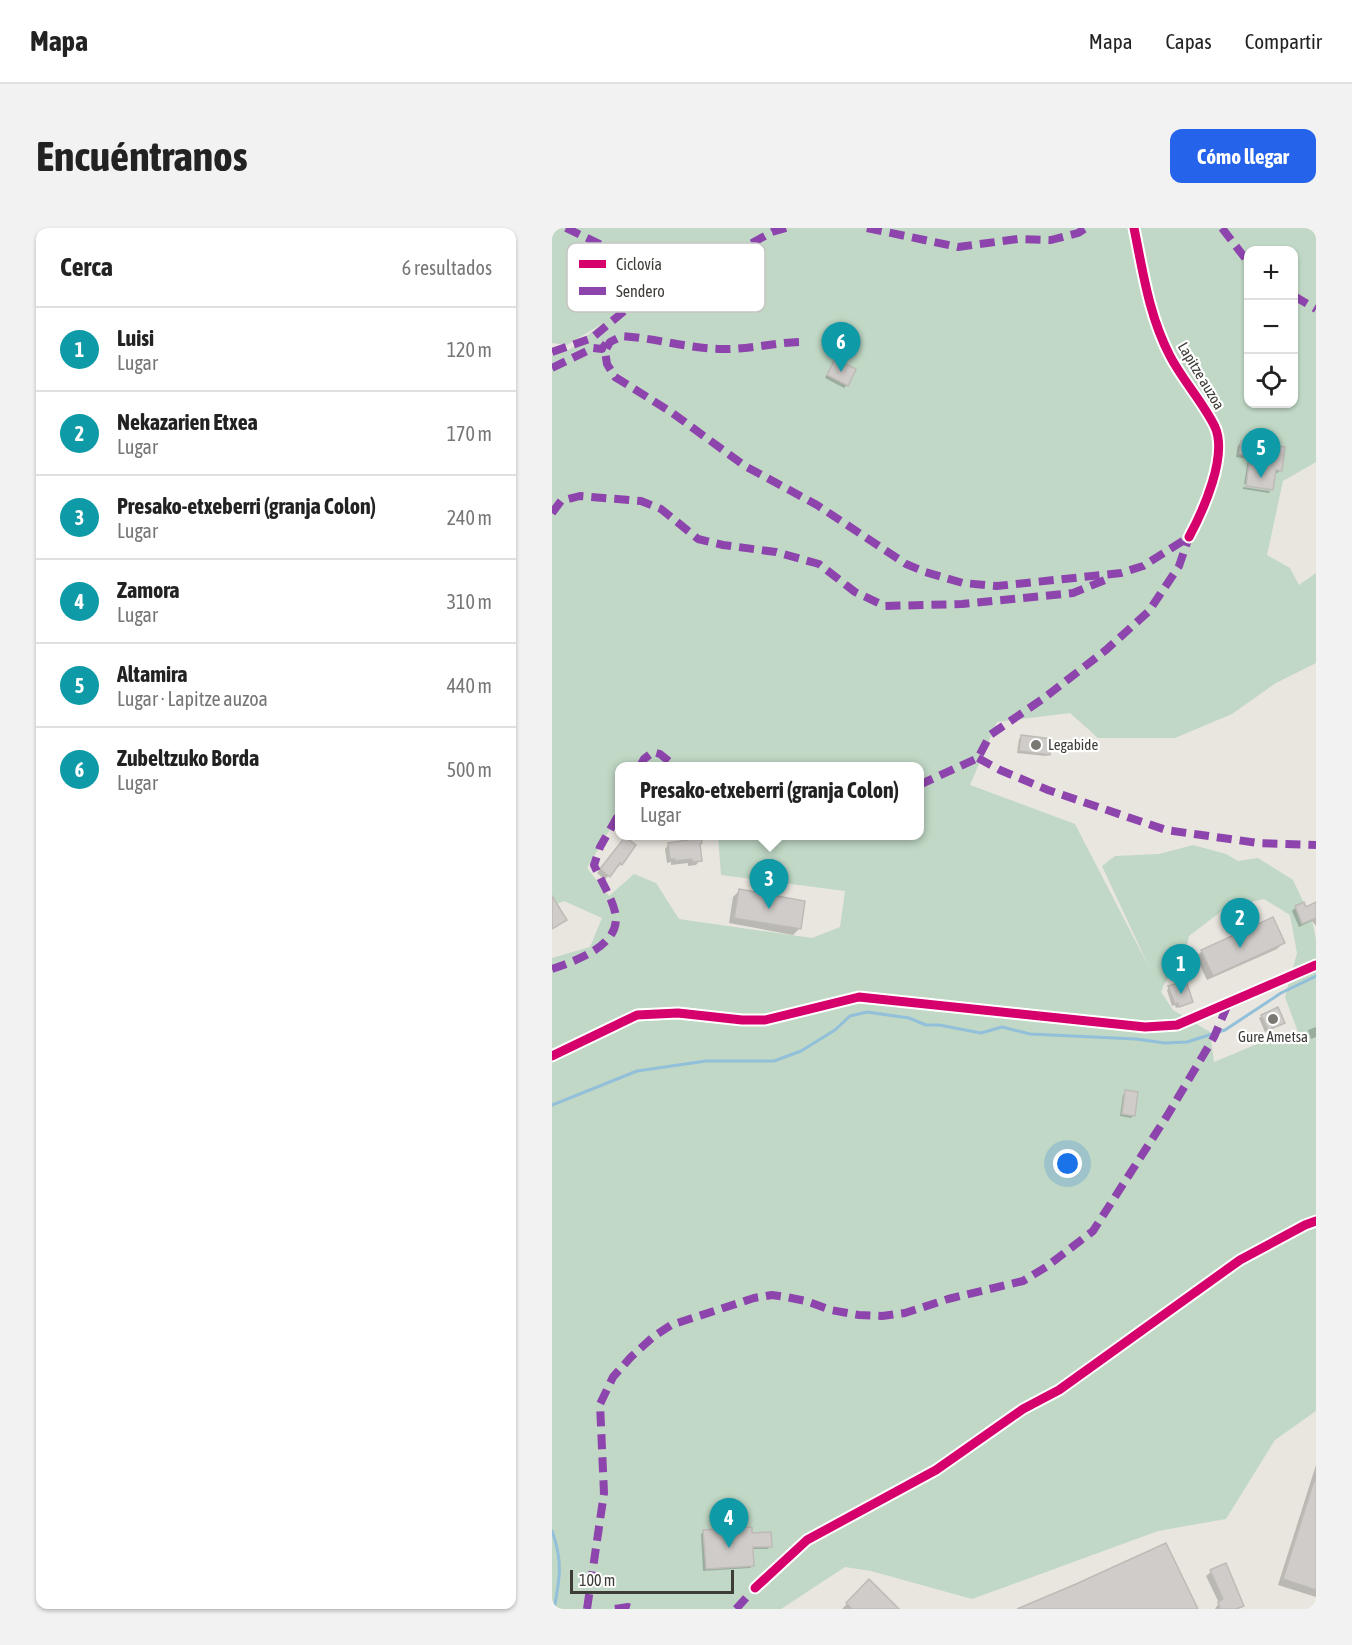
<!DOCTYPE html>
<html lang="es">
<head>
<meta charset="utf-8">
<style>
  :root { --surface:#fff; --page:#f2f2f2; --text:#222; --muted:#767676; --line:#e0e0e0; --accent:#2563eb }
  body { margin:0; font-family:"Asap Condensed",sans-serif; background:var(--page); color:var(--text) }
  .controls { position:absolute; right:18px; top:18px; display:grid; overflow:hidden; border-radius:12px; box-shadow:0 2px 4px #0004 }
  .controls button { width:54px; height:54px; display:grid; place-items:center; padding:0; border:0; border-bottom:2px solid var(--line); background:var(--surface); color:var(--text); font:30px sans-serif }
  .scale { position:absolute; left:18px; bottom:15px; width:164px; box-sizing:border-box; padding-left:6px; border:3px solid #3e3c37; border-top:0; font-size:16px; line-height:21px; white-space:nowrap; color:#3e3c37; -webkit-text-stroke:4px #fff; paint-order:stroke }
  .you { position:absolute; left:516px; top:936px; width:21px; height:21px; margin:-15px; border:4px solid #fff; border-radius:50%; background:#1a73e8; box-shadow:0 0 0 9px #1a73e833 }
  .badge { display:grid; place-items:center; width:39px; height:39px; border-radius:50%; background:var(--accent); color:#fff; font-size:20px; font-weight:700 }
  .pin { position:absolute; translate:-50% -50px; filter:drop-shadow(0 2px 3px #0008) }
  .pin::after { content:''; position:absolute; top:32px; width:21px; height:18px; background:inherit; clip-path:polygon(0 0,100% 0,50% 100%) }
  .popup { position:absolute; left:63px; top:534px; width:309px; height:78px; box-sizing:border-box; display:grid; place-content:center; border-radius:12px; background:var(--surface); filter:drop-shadow(0 2px 4px #0005); font-size:20px; white-space:nowrap; color:var(--muted) }
  .popup b { font-size:22px; color:var(--text) }
  .popup::after { content:''; position:absolute; left:50%; top:100%; margin-left:-12px; border:12px solid transparent; border-top-color:var(--surface) }
  .list { margin:0; padding:0; list-style:none }
  h2 { display:flex; justify-content:space-between; align-items:center; height:78px; margin:0; padding:0 24px; font-size:26px }
  h2 small { font-size:20px; font-weight:400; color:var(--muted) }
  .list li { display:grid; grid-template-columns:39px 1fr auto; gap:18px; align-items:center; box-sizing:border-box; height:84px; padding:0 24px; border-top:2px solid var(--line) }
  .list b { display:block; font-size:22px; white-space:nowrap }
  .list p { margin:0; font-size:20px; white-space:nowrap; color:var(--muted) }
  .list em { font-size:20px; font-style:normal; color:var(--muted) }
  .icon { flex:none; width:33px; height:33px; fill:none; stroke:currentColor; stroke-width:2; stroke-linecap:round; stroke-linejoin:round }
  .map { position:relative; flex:none; width:764px; height:1381px; overflow:hidden; border-radius:12px }
  header { display:flex; align-items:center; gap:36px; box-sizing:border-box; height:84px; padding:0 30px; background:var(--surface); border-bottom:2px solid var(--line) }
  header strong { font-size:28px }
  nav { display:flex; gap:33px; margin-inline-start:auto; font-size:21px }
  .intro { display:flex; align-items:center; justify-content:space-between; box-sizing:border-box; height:144px; padding:0 36px }
  h1 { margin:0; font-size:42px }
  .button { padding:15px 27px; border-radius:12px; background:var(--accent); color:#fff; font-size:21px; font-weight:700 }
  main { display:flex; gap:36px; padding:0 36px }
  aside { flex:1; background:var(--surface); border-radius:12px; box-shadow:0 2px 4px #0004 }
  .map>svg:first-child { display:block }
</style>
</head>
<body>
<header>
<strong>Mapa</strong>
<nav><a>Mapa</a><a>Capas</a><a>Compartir</a></nav>
</header>
<div class="intro"><h1>Encuéntranos</h1><a class="button">Cómo llegar</a></div>
<main>
<aside>
<h2>Cerca<small>6 resultados</small></h2>
<ul class="list">
<li><span class="badge" style="background:#0f9aa8">1</span><div><b>Luisi</b><p>Lugar</p></div><em>120 m</em></li>
<li><span class="badge" style="background:#0f9aa8">2</span><div><b>Nekazarien Etxea</b><p>Lugar</p></div><em>170 m</em></li>
<li><span class="badge" style="background:#0f9aa8">3</span><div><b>Presako-etxeberri (granja Colon)</b><p>Lugar</p></div><em>240 m</em></li>
<li><span class="badge" style="background:#0f9aa8">4</span><div><b>Zamora</b><p>Lugar</p></div><em>310 m</em></li>
<li><span class="badge" style="background:#0f9aa8">5</span><div><b>Altamira</b><p>Lugar · Lapitze auzoa</p></div><em>440 m</em></li>
<li><span class="badge" style="background:#0f9aa8">6</span><div><b>Zubeltzuko Borda</b><p>Lugar</p></div><em>500 m</em></li>
</ul>
</aside>
<div class="map">
<svg width="764" height="1381" viewBox="0 0 764 1381">
  <rect width="100%" height="100%" fill="#e9e6df"/>
  <!-- green -->
  <path fill="#c0d8c5" fill-rule="evenodd" d="M0 0H764V234L731 253 715 327 738 340 747 357 764 345V435L724 455 680 486 623 510H546L518 485 445 494 418 557 523 596 598 741 550 638 563 628 607 626 641 617 674 626 686 633 706 630 741 652 760 692 764 711V1183L723 1212 674 1291 606 1303 420 1371 319 1343 293 1339 229 1381H0V730L38 719 50 690 12 673 0 678V127L17 122 51 95 15 117 0 115ZM696 22H742V176H696ZM67 538H367V608H166L169 647 293 663 288 699 260 710 127 691 104 655 82 646 57 668 35 640 67 586ZM712 671 738 687 745 725 733 769 749 812 710 814 662 834 658 804 621 782 609 764 612 756 632 731 637 708 675 679Z"/>
  <!-- shadow -->
  <g fill="#0003">
    <path d="M283 132 295 157 292 160 273 150Z"/>
    <path d="M689 214 729 242 725 245H722L719 262V261L692 256 696 231 684 229 686 218Z"/>
    <path d="M691 259 718 263 717 265 691 261Z"/>
    <path d="M469 509 497 526 494 528 465 525 467 511Z"/>
    <path d="M131 608H148L149 615 146 617 148 632 144 637 136 638V635L119 637V634L115 635 113 621 117 616 132 614Z"/>
    <path d="M69 615 82 618 69 636 65 640 63 639 53 652 45 645Z"/>
    <path d="M187 663 247 701 241 707 177 695 181 669Z"/>
    <path d="M764 676V698L760 693 747 699 740 683 744 679 753 681Z"/>
    <path d="M731 715 725 721 655 752 644 729 650 723Z"/>
    <path d="M617 760 639 773 624 780 623 777 620 778 615 762Z"/>
    <path d="M710 788 732 794 713 804 707 790Z"/>
    <path d="M764 799V809L759 811 756 802Z"/>
    <path d="M574 864 582 887 579 890 568 888 571 867Z"/>
    <path d="M764 1237V1369L726 1357Z"/>
    <path d="M152 1303 199 1306 218 1318 216 1321H200L201 1338 198 1340 151 1343 149 1306Z"/>
    <path d="M659 1344 690 1378 686 1381H663L667 1375 654 1348Z"/>
    <path d="M317 1353 345 1381H290Z"/>
  </g>
  <g fill="none" stroke-linecap="round" stroke-linejoin="round">
    <!-- stream -->
    <g stroke="#92bfd9" stroke-width="3">
      <path d="M0 877 85 843 154 833H222L249 823 283 802 298 788 315 784 357 790 374 797H387L429 805 450 799 478 806 584 811 613 815 635 814 673 802 729 765 764 748"/>
      <path d="M0 1303C11 1333 8 1350 2 1381"/>
    </g>
  </g>
  <!-- building -->
  <g fill="#d0ccc9" stroke="#bebbb7" stroke-width="1.5">
    <path d="M283 131 304 141 296 158 275 147Z"/>
    <path d="M689 213 733 219 730 243 724 242 721 262 694 258 698 227 687 226Z"/>
    <path d="M469 507 500 511 498 527 467 523Z"/>
    <path d="M136 608H149L150 615 148 616 150 633 140 634V631L123 633V631H118L116 615 136 612Z"/>
    <path d="M73 609 84 617 70 637 68 635 58 649 48 641Z"/>
    <path d="M187 661 253 673 249 701 182 690Z"/>
    <path d="M0 668 15 692 0 701Z"/>
    <path d="M752 674 754 679 764 674V690L750 696 743 678Z"/>
    <path d="M721 689 733 715 661 748 649 722Z"/>
    <path d="M634 753 641 774 627 779 626 775 623 776 616 758Z"/>
    <path d="M726 779 733 795 716 802 709 787Z"/>
    <path d="M573 862 586 864 583 888 570 886Z"/>
    <path d="M762 1253H764V1362L731 1351Z"/>
    <path d="M200 1299V1305L219 1304 220 1319H201L202 1338 154 1341 151 1302Z"/>
    <path d="M614 1315 646 1381H465L524 1356Z"/>
    <path d="M674 1335 692 1378 684 1381H668L666 1374 671 1371 658 1342Z"/>
    <path d="M317 1351 347 1381H300L294 1375Z"/>
  </g>
  <g fill="none" stroke-linecap="round" stroke-linejoin="round">
    <!-- path -->
    <path stroke="#c7c6c4" stroke-width="2" stroke-dasharray="3 4.5" stroke-linecap="butt" d="M44 106 56 117"/>
    <!-- minor -->
    <g stroke="#fcfbfa" stroke-width="9">
      <path d="M582 0C591 44 597 88 618 128 631 153 651 174 663 199 676 228 651 283 637 309"/>
      <path d="M203 1360 255 1312 384 1242 471 1181 507 1162 688 1032 753 997 764 993"/>
    </g>
    <!-- tertiary -->
    <path stroke="#fcfbfa" stroke-width="12" d="M0 828 85 787 126 785 190 792H213L307 769 593 799 625 797 764 737"/>
    <!-- quiet -->
    <g stroke="#8e44ad" stroke-width="8" stroke-dasharray="15 8" stroke-linecap="butt">
      <path d="M14 0 118 50"/>
      <path d="M315 0 406 19 466 11 499 12 526 5 534 0"/>
      <path d="M670 0 696 34"/>
      <path d="M742 68 764 81"/>
      <path d="M247 114C220 115 194 122 167 121 135 120 102 110 70 108L58 114 53 123 55 136 63 149 119 184 193 238 265 277 354 336 373 344 411 355 445 358 569 345 591 338 637 309"/>
      <path d="M0 124 40 110 96 63 118 50 180 26 220 4 234 0"/>
      <path d="M0 140 41 120 50 121 51 118 46 114"/>
      <path d="M0 285 9 273 28 268 89 273 109 281 146 311 171 317 224 324 267 336 303 364 333 378 410 376 521 365 558 350"/>
      <path d="M426 530 448 542 496 562 614 602 706 615 764 617"/>
      <path d="M88 538 92 531 101 524 108 526 123 538"/>
      <path d="M367 557 426 530 438 507 492 470 554 422 597 383 627 338 637 309"/>
      <path d="M0 741C23 733 71 717 63 684 59 668 49 653 42 637L48 619 67 586"/>
      <path d="M35 1381 52 1265 48 1176 61 1149 79 1129 101 1109 119 1097 202 1070 220 1067 234 1069 254 1073 279 1082 307 1087 330 1088 353 1085 396 1071 471 1053 494 1039 541 1003 615 888 662 809 676 776"/>
      <path d="M63 1381 76 1379 83 1381"/>
      <path d="M184 1381 203 1360"/>
    </g>
    <defs>
      <g id="cycleway">
        <path d="M582 0C591 44 597 88 618 128 631 153 651 174 663 199 676 228 651 283 637 309"/>
        <path d="M0 828 85 787 126 785 190 792H213L307 769 593 799 625 797 764 737"/>
        <path d="M203 1360 255 1312 384 1242 471 1181 507 1162 688 1032 753 997 764 993"/>
      </g>
    </defs>
    <!-- cycleway casing -->
    <use href="#cycleway" stroke="#fff" stroke-width="13"/>
    <!-- cycleway -->
    <use href="#cycleway" stroke="#d6006c" stroke-width="9"/>
  </g>
  <!-- markers -->
  <g fill="#7a7872" stroke="#fff" stroke-width="2">
    <circle cx="484" cy="517" r="6"/>
    <circle cx="721" cy="791" r="6"/>
  </g>
  <g text-anchor="middle" stroke-width="4.5" stroke-linejoin="round" paint-order="stroke">
    <!-- street labels -->
    <g font-size="15" fill="#3e3c37" stroke="#fff">
      <text transform="translate(649 148) rotate(59)" y="5">Lapitze auzoa</text>
    </g>
    <!-- poi labels -->
    <g font-size="15" fill="#3e3c37" stroke="#fff" text-anchor="start">
      <text x="496" y="522">Legabide</text>
      <text x="721" y="814" text-anchor="middle">Gure Ametsa</text>
    </g>
  </g>
  <!-- legend -->
  <rect x="15" y="15" width="198" height="69" rx="9" fill="#fff" stroke="#c5c4c3" stroke-width="1.5"/>
  <rect x="27" y="32" width="27" height="8" fill="#d6006c"/>
  <rect x="27" y="59" width="27" height="8" fill="#8e44ad"/>
  <g font-size="16" fill="#3e3c37">
    <text x="64" y="42">Ciclovía</text>
    <text x="64" y="69">Sendero</text>
  </g>
</svg>
<div class="controls">
<button>+</button>
<button>−</button>
<button><svg class="icon" aria-label="locate" viewBox="0 0 24 24"><circle cx="12" cy="12" r="6"/><path d="M12 2v4M12 18v4M2 12h4M18 12h4"/></svg></button>
</div>
<div class="scale">100 m</div>
<div class="you"></div>
<div class="pin badge" style="left:629px;top:766px;background:#0f9aa8">1</div>
<div class="pin badge" style="left:688px;top:720px;background:#0f9aa8">2</div>
<div class="pin badge" style="left:217px;top:681px;background:#0f9aa8">3</div>
<div class="popup"><b>Presako-etxeberri (granja Colon)</b>Lugar</div>
<div class="pin badge" style="left:177px;top:1320px;background:#0f9aa8">4</div>
<div class="pin badge" style="left:709px;top:250px;background:#0f9aa8">5</div>
<div class="pin badge" style="left:289px;top:144px;background:#0f9aa8">6</div>
</div>
</main>
</body>
</html>
